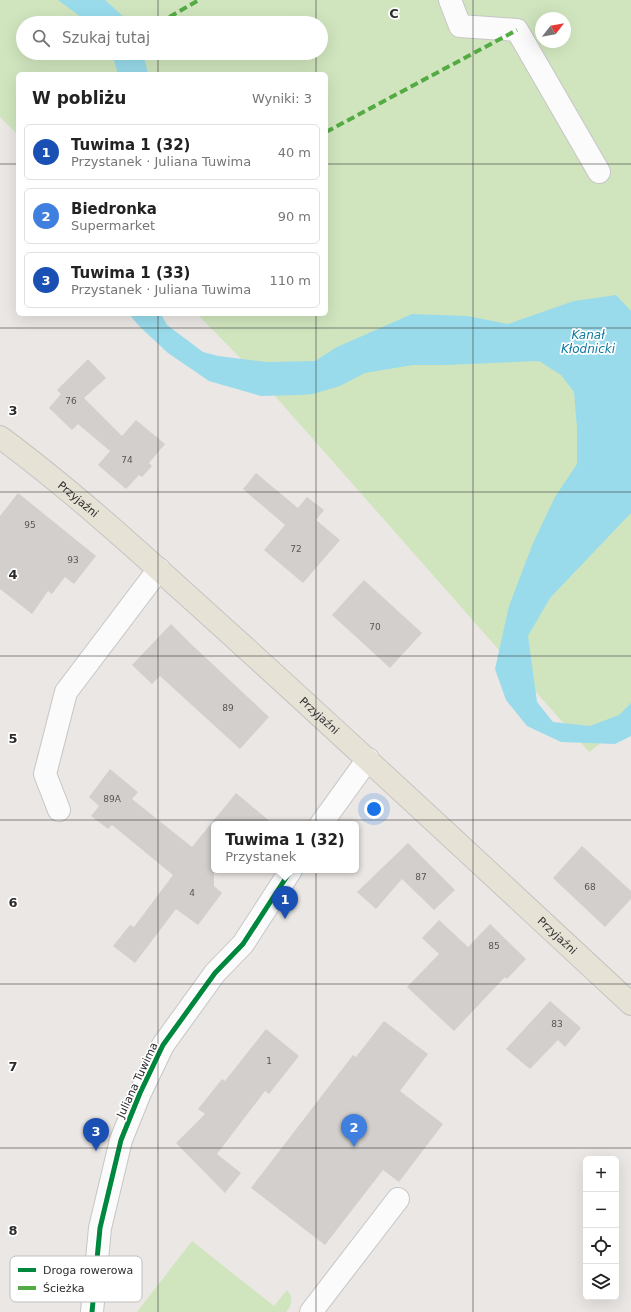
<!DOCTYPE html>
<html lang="pl">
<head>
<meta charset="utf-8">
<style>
  :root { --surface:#fff; --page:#f6f6f6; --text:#222; --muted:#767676; --line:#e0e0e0; --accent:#db2777 }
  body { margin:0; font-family:"DejaVu Sans",sans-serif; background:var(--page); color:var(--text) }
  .controls { position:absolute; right:12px; bottom:12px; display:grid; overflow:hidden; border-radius:6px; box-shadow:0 4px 16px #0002 }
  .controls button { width:36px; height:36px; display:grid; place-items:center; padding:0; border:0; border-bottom:1px solid var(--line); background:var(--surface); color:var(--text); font:20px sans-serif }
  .compass { position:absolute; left:535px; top:12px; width:36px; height:36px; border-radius:50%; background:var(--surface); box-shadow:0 4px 16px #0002; rotate:59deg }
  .you { position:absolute; left:374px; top:809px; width:14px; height:14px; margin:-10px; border:3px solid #fff; border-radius:50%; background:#1a73e8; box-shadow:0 0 0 6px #1a73e833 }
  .badge { display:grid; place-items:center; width:26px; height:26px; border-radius:50%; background:var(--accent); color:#fff; font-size:13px; font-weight:700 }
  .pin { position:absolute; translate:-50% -33px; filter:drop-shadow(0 1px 2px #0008) }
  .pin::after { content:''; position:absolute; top:21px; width:14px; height:12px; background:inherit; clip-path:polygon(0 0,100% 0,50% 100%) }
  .popup { position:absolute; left:211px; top:821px; width:148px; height:52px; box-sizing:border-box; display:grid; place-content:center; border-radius:6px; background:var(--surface); filter:drop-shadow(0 1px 3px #0005); font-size:13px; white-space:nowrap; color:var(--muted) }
  .popup b { font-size:15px; color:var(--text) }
  .popup::after { content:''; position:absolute; left:50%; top:100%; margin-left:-8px; border:8px solid transparent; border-top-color:var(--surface) }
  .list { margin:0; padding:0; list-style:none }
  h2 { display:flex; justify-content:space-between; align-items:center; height:52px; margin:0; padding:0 16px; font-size:17px }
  h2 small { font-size:13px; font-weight:400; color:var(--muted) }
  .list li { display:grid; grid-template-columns:26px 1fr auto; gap:12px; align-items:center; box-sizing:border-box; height:56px; margin:0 8px 8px; padding:0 8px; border:1px solid var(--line); border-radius:6px }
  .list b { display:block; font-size:15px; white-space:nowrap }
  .list p { margin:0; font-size:13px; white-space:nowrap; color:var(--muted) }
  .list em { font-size:13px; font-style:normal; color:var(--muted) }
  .icon { flex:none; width:22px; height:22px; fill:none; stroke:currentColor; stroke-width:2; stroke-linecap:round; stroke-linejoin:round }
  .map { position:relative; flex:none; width:631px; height:1312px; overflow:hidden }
  .search { position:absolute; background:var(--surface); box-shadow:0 4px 16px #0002; left:16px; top:16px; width:312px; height:44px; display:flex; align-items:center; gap:10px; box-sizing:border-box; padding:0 14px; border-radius:22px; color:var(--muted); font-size:15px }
  .panel { position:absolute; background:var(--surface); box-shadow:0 4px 16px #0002; left:16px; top:72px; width:312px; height:244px; border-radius:6px }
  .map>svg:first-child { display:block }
</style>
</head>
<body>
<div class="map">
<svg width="631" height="1312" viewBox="0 0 631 1312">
  <rect width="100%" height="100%" fill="#eae7e4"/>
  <!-- green -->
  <g fill="#d0e5be" fill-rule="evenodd">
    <path d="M0 0H631V720L589 752 253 371 197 314H326V74H18V135L0 117ZM541 18H565V42H541ZM23 23H321V53H23Z"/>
    <path d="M192 1241 274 1306 287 1290C293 1297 293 1304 286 1312H137Z"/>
  </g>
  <!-- water -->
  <g fill="#99dbeb">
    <path d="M58 0H105L126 19 128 23H89Z"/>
    <path d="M110 53H143L148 74H118L113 57Z"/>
    <path d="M616 295 631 311V513L550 598 528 636 537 702 553 722 590 726 619 715 631 703V736L615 744 561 742 527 726 506 700 495 669 509 606 533 543 555 497 577 464V428L574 392 561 375 539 361 446 365H413L365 373 340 386 313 394 300 395 261 396 209 381 168 353 139 326 129 314H161L167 325 203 352 218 356 267 362 315 361 337 347 412 314 467 316 508 324 574 301Z"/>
  </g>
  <!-- building -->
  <g fill="#d2cfcd">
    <path d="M88 359 106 378 84 398 122 436 136 420 165 444 149 463 152 466 142 477 139 475 126 489 98 465 110 451 78 424 72 430 49 408 61 394 57 390Z"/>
    <path d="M256 473 298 508 307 497 324 510 316 520 340 540 303 583 264 550 285 525 243 489Z"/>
    <path d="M18 493 96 556 74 584 65 577 52 594 48 591 32 614 0 589V516Z"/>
    <path d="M364 580 422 633 390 668 332 615Z"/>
    <path d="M171 624 191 644 269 717 240 749 160 676 152 684 132 665Z"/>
    <path d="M110 769 138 792 132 799 192 847 236 793 273 824H214V886L222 893 198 925 176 909 135 963 113 946 130 925 134 927 173 875 112 825 108 829 91 816 99 806 89 797Z"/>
    <path d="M408 843 455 890 434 910 402 879 376 909 357 892Z"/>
    <path d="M582 846 631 891V899L605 927 553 878Z"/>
    <path d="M439 920 468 947 490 924 526 959 507 979 505 977 454 1031 407 987 439 954 422 938Z"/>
    <path d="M550 1001 581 1028 565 1047 558 1040 530 1069 506 1049Z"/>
    <path d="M384 1021 428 1054 400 1091 443 1124 399 1182 383 1170 325 1245 251 1188 353 1055 356 1057Z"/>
    <path d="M266 1029 299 1056 269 1094 265 1091 217 1154 241 1173 225 1193 176 1143 205 1114 198 1109 222 1079 225 1081Z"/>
  </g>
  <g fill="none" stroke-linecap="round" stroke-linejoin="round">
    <defs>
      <g id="minor">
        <path d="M450 0 460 26 517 30 599 172"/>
        <path d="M59 810 45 774 66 692 159 569"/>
        <path d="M321 824 368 759"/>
        <path d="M92 1312 100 1228 121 1140 140 1093 163 1045 215 973 243 944 291 870"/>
        <path d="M311 1312 398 1199"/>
      </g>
      <g id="major">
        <path id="s1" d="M0 437C85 500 161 572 239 642 371 762 501 883 631 1004"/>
      </g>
    </defs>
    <!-- minor casing -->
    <use href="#minor" stroke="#c6c6c6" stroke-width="24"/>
    <!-- major casing -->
    <use href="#major" stroke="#c6c4c3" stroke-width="24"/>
    <!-- minor -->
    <use href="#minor" stroke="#fcfbfb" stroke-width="22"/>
    <!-- major -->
    <use href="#major" stroke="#e7e2d6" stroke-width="22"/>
    <!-- quiet -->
    <g stroke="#54ab44" stroke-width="4" stroke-dasharray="8 4" stroke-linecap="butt">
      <path d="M159 23 199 0"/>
      <path d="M326 132 517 30"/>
    </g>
    <defs>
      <path id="cycleway" d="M92 1312 100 1228 121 1140 140 1093 163 1045 215 973 243 944 291 870"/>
    </defs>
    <!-- cycleway casing -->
    <use href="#cycleway" stroke="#fff" stroke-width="8"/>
    <!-- cycleway -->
    <use href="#cycleway" stroke="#00873e" stroke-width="5"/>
  </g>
  <!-- grid -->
  <path fill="none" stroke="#2d2d2d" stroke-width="1" stroke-opacity="0.55" d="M158 0V23M316 0V23M473 0V1312M158 53V74M316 53V74M0 164H18M326 164H631M158 314V1312M316 314V1312M0 328H631M0 492H631M0 656H631M0 820H631M0 984H631M0 1148H631"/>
  <g text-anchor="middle" stroke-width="3.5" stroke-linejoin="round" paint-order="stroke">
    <!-- number labels -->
    <g font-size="9" fill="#575656">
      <text x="71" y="404">76</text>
      <text x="127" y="463">74</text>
      <text x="30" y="528">95</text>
      <text x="296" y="552">72</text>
      <text x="73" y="563">93</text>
      <text x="375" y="630">70</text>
      <text x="228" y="711">89</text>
      <text x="112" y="802">89A</text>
      <text x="421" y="880">87</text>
      <text x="590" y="890">68</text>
      <text x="192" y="896">4</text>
      <text x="494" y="949">85</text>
      <text x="557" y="1027">83</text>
      <text x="269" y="1064">1</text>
    </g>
    <!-- street labels -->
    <g font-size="11" fill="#2d2d2d" stroke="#fff">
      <text dy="4" stroke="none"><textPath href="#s1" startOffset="100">Przyjaźni</textPath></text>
      <text dy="4" stroke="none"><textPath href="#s1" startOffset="424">Przyjaźni</textPath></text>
      <text dy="4" stroke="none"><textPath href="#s1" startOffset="748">Przyjaźni</textPath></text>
      <text transform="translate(137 1080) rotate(-65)" y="4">Juliana Tuwima</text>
    </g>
    <!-- water labels -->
    <g font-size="12" font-style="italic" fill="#0f789f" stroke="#fff">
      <text x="588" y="339">Kanał<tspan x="588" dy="14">Kłodnicki</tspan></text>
    </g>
  </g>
  <!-- legend -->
  <rect x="10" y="1256" width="132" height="46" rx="6" fill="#fff" stroke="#c0c0c0" stroke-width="1"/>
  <rect x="18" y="1268" width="18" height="4" fill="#00873e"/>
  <rect x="18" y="1286" width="18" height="4" fill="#54ab44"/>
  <g font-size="11" fill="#2d2d2d">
    <text x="43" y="1274">Droga rowerowa</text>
    <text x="43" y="1292">Ścieżka</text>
  </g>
  <g font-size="13" text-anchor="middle" font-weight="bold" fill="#2d2d2d" stroke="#fff" stroke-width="3.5" stroke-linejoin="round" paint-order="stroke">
    <text x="394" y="18">C</text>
    <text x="13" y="415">3</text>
    <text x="13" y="579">4</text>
    <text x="13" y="743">5</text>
    <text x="13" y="907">6</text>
    <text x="13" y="1071">7</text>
    <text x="13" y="1235">8</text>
  </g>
</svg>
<div class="controls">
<button>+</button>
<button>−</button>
<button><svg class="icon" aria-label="locate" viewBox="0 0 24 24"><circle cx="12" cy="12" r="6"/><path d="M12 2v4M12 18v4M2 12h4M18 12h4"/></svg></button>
<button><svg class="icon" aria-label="layers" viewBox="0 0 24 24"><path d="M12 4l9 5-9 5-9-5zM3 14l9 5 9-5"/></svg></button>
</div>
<svg class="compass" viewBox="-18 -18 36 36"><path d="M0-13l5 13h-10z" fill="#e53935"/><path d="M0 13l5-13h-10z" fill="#767676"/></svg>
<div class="you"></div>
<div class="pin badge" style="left:285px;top:919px;background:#1a4fb4">1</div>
<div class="popup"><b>Tuwima 1 (32)</b>Przystanek</div>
<div class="pin badge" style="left:354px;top:1147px;background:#3f7fe0">2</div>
<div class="pin badge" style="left:96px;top:1151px;background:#1a4fb4">3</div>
<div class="search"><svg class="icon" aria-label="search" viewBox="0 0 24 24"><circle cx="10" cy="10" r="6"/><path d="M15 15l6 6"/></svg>Szukaj tutaj</div>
<section class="panel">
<h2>W pobliżu<small>Wyniki: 3</small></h2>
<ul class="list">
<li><span class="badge" style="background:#1a4fb4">1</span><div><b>Tuwima 1 (32)</b><p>Przystanek · Juliana Tuwima</p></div><em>40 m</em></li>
<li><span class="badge" style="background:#3f7fe0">2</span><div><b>Biedronka</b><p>Supermarket</p></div><em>90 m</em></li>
<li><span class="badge" style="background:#1a4fb4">3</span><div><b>Tuwima 1 (33)</b><p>Przystanek · Juliana Tuwima</p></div><em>110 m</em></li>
</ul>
</section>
</div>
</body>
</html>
